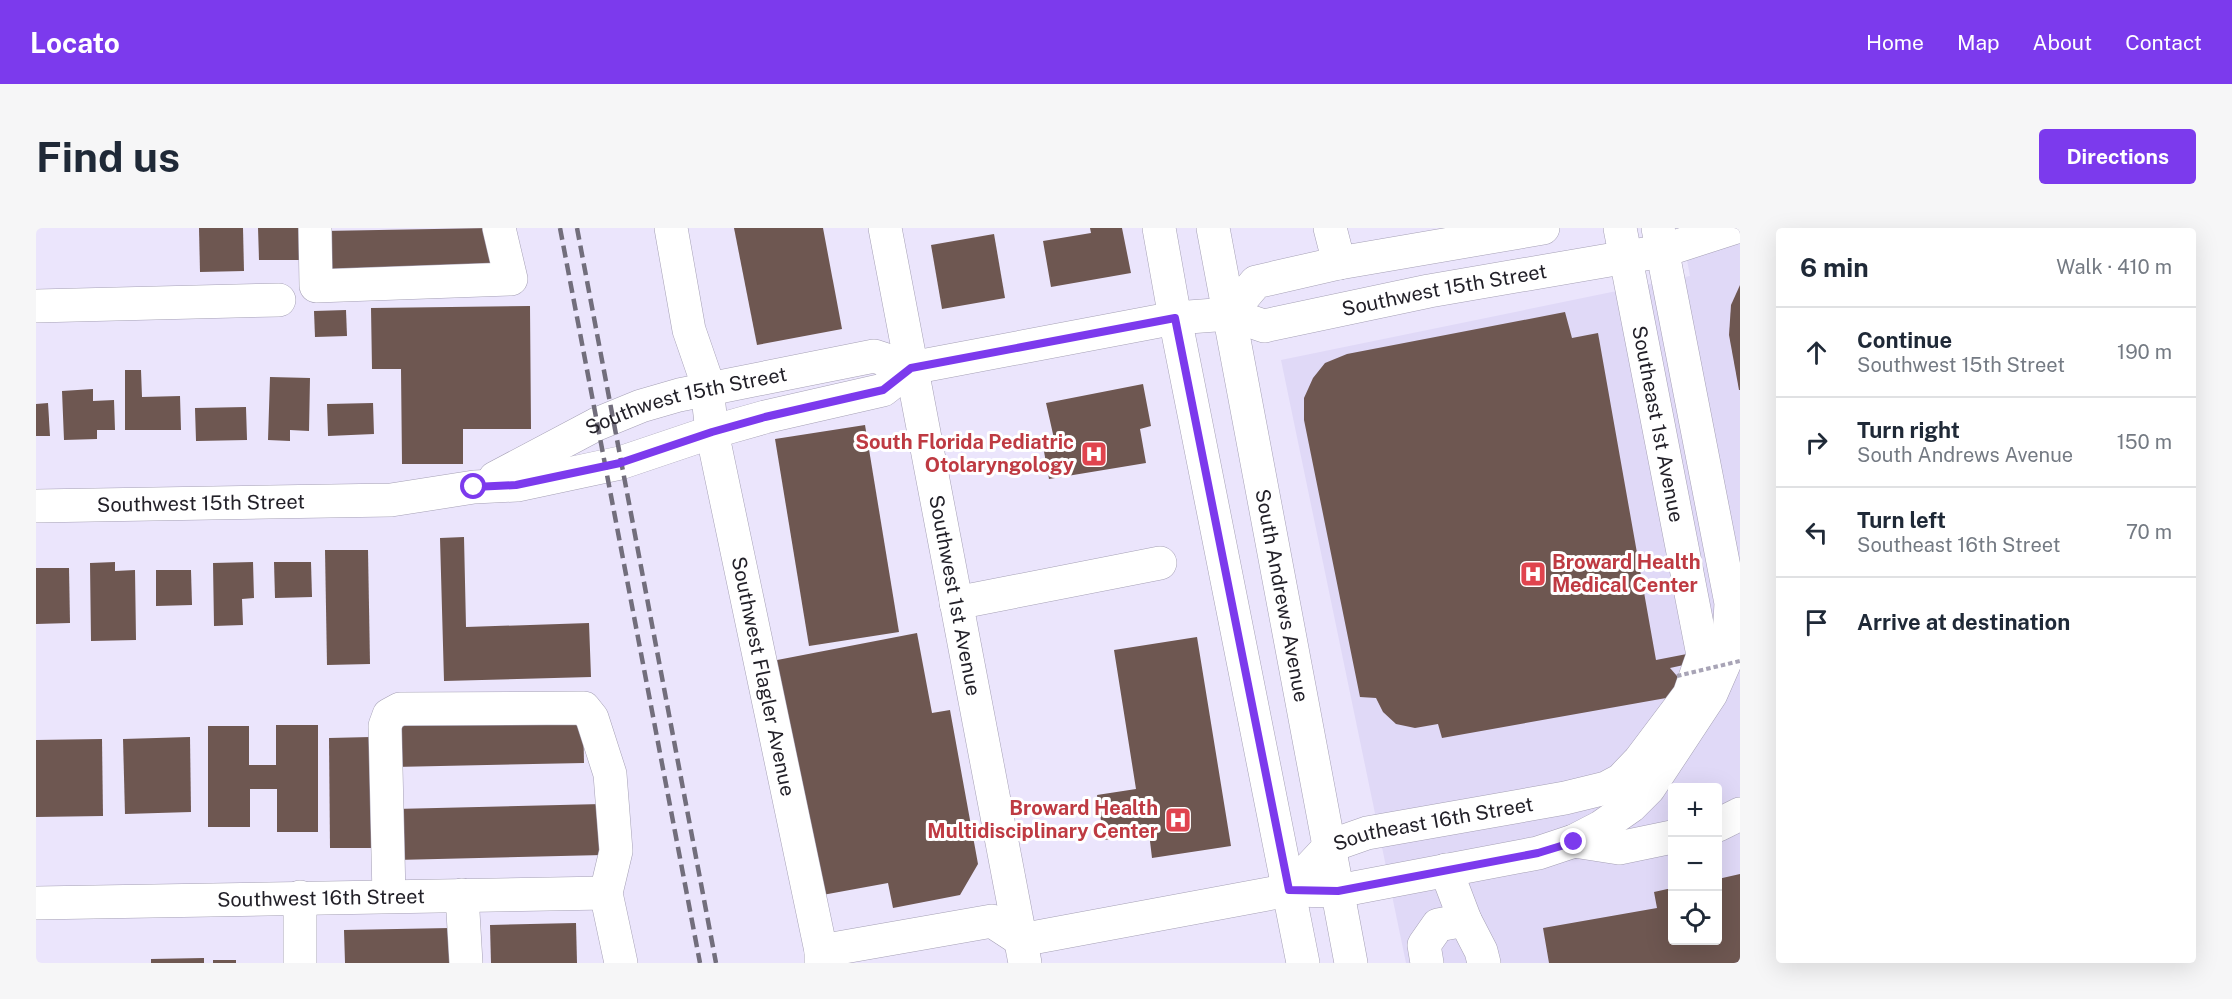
<!DOCTYPE html>
<html lang="en">
<head>
<meta charset="utf-8">
<style>
  :root { --surface:#fff; --page:#f6f6f7; --text:#1f2937; --muted:#747a83; --line:#e0e1e3; --accent:#7c3aed }
  body { margin:0; font-family:"Public Sans",sans-serif; background:var(--page); color:var(--text) }
  .controls { position:absolute; right:18px; bottom:18px; display:grid; overflow:hidden; border-radius:6px; box-shadow:0 6px 24px #0002 }
  .controls button { width:54px; height:54px; display:grid; place-items:center; padding:0; border:0; border-bottom:2px solid var(--line); background:var(--surface); color:var(--text); font:30px sans-serif }
  .stop { position:absolute; width:18px; height:18px; margin:-14px; border:4px solid #7c3aed; border-radius:50%; background:#fff }
  .stop.end { background:#7c3aed; border-color:#fff; box-shadow:0 2px 6px #0008 }
  .list { margin:0; padding:0; list-style:none }
  h2 { display:flex; justify-content:space-between; align-items:center; height:78px; margin:0; padding:0 24px; font-size:26px }
  h2 small { font-size:20px; font-weight:400; color:var(--muted) }
  .list li { display:grid; grid-template-columns:39px 1fr auto; gap:18px; align-items:center; box-sizing:border-box; height:90px; padding:0 24px; border-top:2px solid var(--line) }
  .list b { display:block; font-size:22px; white-space:nowrap }
  .list p { margin:0; font-size:20px; white-space:nowrap; color:var(--muted) }
  .list em { font-size:20px; font-style:normal; color:var(--muted) }
  .icon { flex:none; width:33px; height:33px; fill:none; stroke:currentColor; stroke-width:2; stroke-linecap:round; stroke-linejoin:round }
  .map { position:relative; flex:none; width:1704px; height:735px; overflow:hidden; border-radius:6px }
  header { display:flex; align-items:center; gap:36px; box-sizing:border-box; height:84px; padding:0 30px; background:var(--accent); color:#fff }
  header strong { font-size:28px }
  nav { display:flex; gap:33px; margin-inline-start:auto; font-size:21px }
  .intro { display:flex; align-items:center; justify-content:space-between; box-sizing:border-box; height:144px; padding:0 36px }
  h1 { margin:0; font-size:42px }
  .button { padding:15px 27px; border-radius:6px; background:var(--accent); color:#fff; font-size:21px; font-weight:700 }
  main { display:flex; gap:36px; padding:0 36px }
  aside { flex:1; background:var(--surface); border-radius:6px; box-shadow:0 6px 24px #0002 }
  .map>svg:first-child { display:block }
</style>
</head>
<body>
<header>
<strong>Locato</strong>
<nav><a>Home</a><a>Map</a><a>About</a><a>Contact</a></nav>
</header>
<div class="intro"><h1>Find us</h1><a class="button">Directions</a></div>
<main>
<div class="map">
<svg width="1704" height="735" viewBox="0 0 1704 735">
  <rect width="100%" height="100%" fill="#ebe5fc"/>
  <!-- built -->
  <path fill="#e0d9f7" fill-rule="evenodd" d="M1645 0H1704V735H1370L1245 132 1654 48ZM1636 560H1682V712H1636Z"/>
  <!-- building -->
  <g fill="#6e5751">
    <path d="M163 0H207L208 43 164 44Z"/>
    <path d="M222 0H265L266 32H223Z"/>
    <path d="M454 0 456 48 288 51 287 3Z"/>
    <path d="M698 0H787L806 101 721 117Z"/>
    <path d="M1054 0H1086L1095 45 1015 59 1007 13 1055 5Z"/>
    <path d="M958 6 969 70 906 81 895 17Z"/>
    <path d="M1704 57V162H1703L1693 107 1695 77Z"/>
    <path d="M494 78 495 201H427V236H366L365 141H336L335 80Z"/>
    <path d="M310 82 311 108 279 109 278 83Z"/>
    <path d="M1529 84 1536 110 1562 105 1620 432 1656 425 1657 435 1634 440 1641 448 1647 467 1406 510 1402 496 1379 500 1360 496 1347 484 1340 470 1324 469 1268 192V170L1277 150 1289 135 1311 126Z"/>
    <path d="M89 142H105L106 169 144 168 145 202H89Z"/>
    <path d="M234 149 274 150 273 203 254 202V213L232 212Z"/>
    <path d="M1107 156 1115 198 1104 201 1110 235 1013 251 1007 218 1019 215 1010 175Z"/>
    <path d="M57 161V173L78 172 79 202H61V211L28 212 26 163Z"/>
    <path d="M12 175 14 208H0V176Z"/>
    <path d="M337 175 338 206 292 208 291 176Z"/>
    <path d="M210 179 211 212 160 213 159 180Z"/>
    <path d="M829 197 863 404 773 418 739 211Z"/>
    <path d="M428 309 430 399 553 395 555 449 408 453 404 310Z"/>
    <path d="M289 322H332L334 436 291 437Z"/>
    <path d="M79 334V343L99 342 100 412 55 413 54 335Z"/>
    <path d="M217 334 218 370 206 371 207 397 178 398 177 335Z"/>
    <path d="M238 334H275L276 369 239 370Z"/>
    <path d="M0 340H33L34 395 0 396Z"/>
    <path d="M120 342H155L156 377 120 378Z"/>
    <path d="M881 405 896 485 914 482 942 636 924 667 857 680 852 655 781 668 736 433Z"/>
    <path d="M1161 409 1195 618 1116 630 1113 605 1068 612 1061 567 1100 561 1078 422Z"/>
    <path d="M547 488 548 535 358 539 357 492Z"/>
    <path d="M240 497H282V604H241V561H214V599H172V498H213V537H240Z"/>
    <path d="M154 509 155 584 89 586 87 511Z"/>
    <path d="M335 509 336 620H294L293 510Z"/>
    <path d="M66 511 67 588 0 589V512Z"/>
    <path d="M566 576 567 627 360 632 359 581Z"/>
    <path d="M1704 646V735H1513L1507 700 1621 680 1618 664 1636 660V712H1682V651Z"/>
    <path d="M540 695 541 735H455L454 697Z"/>
    <path d="M414 700V735H309L308 702Z"/>
    <path d="M168 730V735H115V731Z"/>
    <rect x="177" y="732" width="23" height="3"/>
  </g>
  <g fill="none" stroke-linecap="round" stroke-linejoin="round">
    <defs>
      <g id="minor">
        <path d="M279 0 280 58 475 51 463 0"/>
        <path d="M635 0 653 102 673 160"/>
        <path id="s1" d="M849 0 989 735"/>
        <path d="M1294 0 1303 35"/>
        <path d="M0 78 243 72"/>
        <path d="M1193 86 1220 54 1303 35 1507 0"/>
        <path id="s2" d="M671 160 676 204 785 723V735"/>
        <path id="s3" d="M459 250 561 196 605 178 643 167 838 128 875 140"/>
        <path id="s4" d="M0 278 355 272 438 259 481 257 584 235 676 204 729 189 847 162 875 140 1139 90 1193 86 1228 98 1393 63 1626 23 1697 0"/>
        <path d="M920 375 1124 335"/>
        <path d="M1682 597 1704 586"/>
        <path d="M1538 613 1583 620 1636 609"/>
        <path d="M1410 642 1429 692 1445 723 1448 735"/>
        <path id="s5" d="M1253 662 1294 618 1331 605 1529 570 1570 560 1585 552 1604 532 1653 467 1667 427 1584 0"/>
        <path d="M426 667 430 735"/>
        <path d="M353 668 349 498 353 487 364 481 548 480 556 490 574 546 580 623 570 665 585 735"/>
        <path d="M264 669V735"/>
        <path id="s6" d="M0 675 570 665"/>
        <path d="M985 712 1253 662 1302 663 1502 625 1538 613 1565 599 1595 578 1613 560 1675 466 1692 427 1695 375 1622 0"/>
        <path d="M785 723 956 693 985 712"/>
        <path d="M1391 735 1388 717 1402 697 1429 692"/>
      </g>
      <g id="major">
        <path d="M1123 0 1139 90 1267 735"/>
        <path id="s7" d="M1177 0 1315 735"/>
      </g>
    </defs>
    <!-- minor casing -->
    <use href="#minor" stroke="#a5a0b5" stroke-width="34"/>
    <!-- major casing -->
    <use href="#major" stroke="#a5a0b5" stroke-width="34"/>
    <!-- minor -->
    <use href="#minor" stroke="#fff" stroke-width="33"/>
    <!-- major -->
    <use href="#major" stroke="#fff" stroke-width="33"/>
    <!-- rail -->
    <g stroke="#726e7c" stroke-width="4.5" stroke-dasharray="12 6" stroke-linecap="butt">
      <path d="M524 0 664 735"/>
      <path d="M541 0 680 735"/>
    </g>
    <!-- path-bridge -->
    <path stroke="#a8a4b6" stroke-width="4" stroke-dasharray="4.5 3" stroke-linecap="butt" d="M1641 448 1704 433"/>
  </g>
  <g fill="none" stroke-linecap="round" stroke-linejoin="round">
    <!-- route -->
    <path stroke="#7c3aed" stroke-width="8" d="M438 259 480 257 584 235 676 204 729 189 847 162 875 140 1139 90 1253 662 1302 663 1502 625 1538 614"/>
  </g>
  <!-- icons -->
  <defs>
    <symbol id="hospital-square" viewBox="-11 -11 22 22"><rect x="-9" y="-9" width="18" height="18" rx="4" fill="#e0444e" stroke="#fff"/><path d="M-5-5h3v3.5h4V-5h3V5h-3V1.5h-4V5h-3Z" fill="#fff"/></symbol>
  </defs>
  <g fill-rule="evenodd">
    <use href="#hospital-square" x="1043" y="211" width="30" height="30"/>
    <use href="#hospital-square" x="1482" y="331" width="30" height="30"/>
    <use href="#hospital-square" x="1127" y="577" width="30" height="30"/>
  </g>
  <g text-anchor="middle" stroke-width="6" stroke-linejoin="round" paint-order="stroke">
    <!-- street labels -->
    <g font-size="20" fill="#232129" stroke="#fff">
      <text dy="7" stroke="none"><textPath href="#s4" startOffset="1440">Southwest 15th Street</textPath></text>
      <text dy="7" stroke="none"><textPath href="#s3" startOffset="208">Southwest 15th Street</textPath></text>
      <text transform="translate(1622 196) rotate(79)" y="7">Southeast 1st Avenue</text>
      <text dy="7" stroke="none"><textPath href="#s4" startOffset="165">Southwest 15th Street</textPath></text>
      <text dy="7" stroke="none"><textPath href="#s7" startOffset="374">South Andrews Avenue</textPath></text>
      <text dy="7" stroke="none"><textPath href="#s1" startOffset="374">Southwest 1st Avenue</textPath></text>
      <text dy="7" stroke="none"><textPath href="#s2" startOffset="294">Southwest Flagler Avenue</textPath></text>
      <text dy="7" stroke="none"><textPath href="#s5" startOffset="166">Southeast 16th Street</textPath></text>
      <text dy="7" stroke="none"><textPath href="#s6" startOffset="285">Southwest 16th Street</textPath></text>
    </g>
    <!-- health labels -->
    <g font-size="20" font-weight="bold" fill="#be3a42" stroke="#fff" text-anchor="end">
      <text x="1038" y="221">South Florida Pediatric<tspan x="1038" dy="23">Otolaryngology</tspan></text>
      <text x="1516" y="341" text-anchor="start">Broward Health<tspan x="1516" dy="23">Medical Center</tspan></text>
      <text x="1122" y="587">Broward Health<tspan x="1122" dy="23">Multidisciplinary Center</tspan></text>
    </g>
  </g>
</svg>
<div class="controls">
<button>+</button>
<button>−</button>
<button><svg class="icon" aria-label="locate" viewBox="0 0 24 24"><circle cx="12" cy="12" r="6"/><path d="M12 2v4M12 18v4M2 12h4M18 12h4"/></svg></button>
</div>
<div class="stop" style="left:438px;top:259px"></div>
<div class="stop end" style="left:1538px;top:614px"></div>
</div>
<aside>
<h2>6 min<small>Walk · 410 m</small></h2>
<ul class="list">
<li><svg class="icon" aria-label="ahead" viewBox="0 0 24 24"><path d="M12 20V5M6 11l6-6 6 6"/></svg><div><b>Continue</b><p>Southwest 15th Street</p></div><em>190 m</em></li>
<li><svg class="icon" aria-label="right" viewBox="0 0 24 24"><path d="M7 20v-9h11M14 6l5 5-5 5"/></svg><div><b>Turn right</b><p>South Andrews Avenue</p></div><em>150 m</em></li>
<li><svg class="icon" aria-label="left" viewBox="0 0 24 24"><path d="M17 20v-9H6M10 6l-5 5 5 5"/></svg><div><b>Turn left</b><p>Southeast 16th Street</p></div><em>70 m</em></li>
<li><svg class="icon" aria-label="arrive" viewBox="0 0 24 24"><path d="M6 21V4h12l-3 4 3 4H6"/></svg><div><b>Arrive at destination</b></div></li>
</ul>
</aside>
</main>
</body>
</html>
